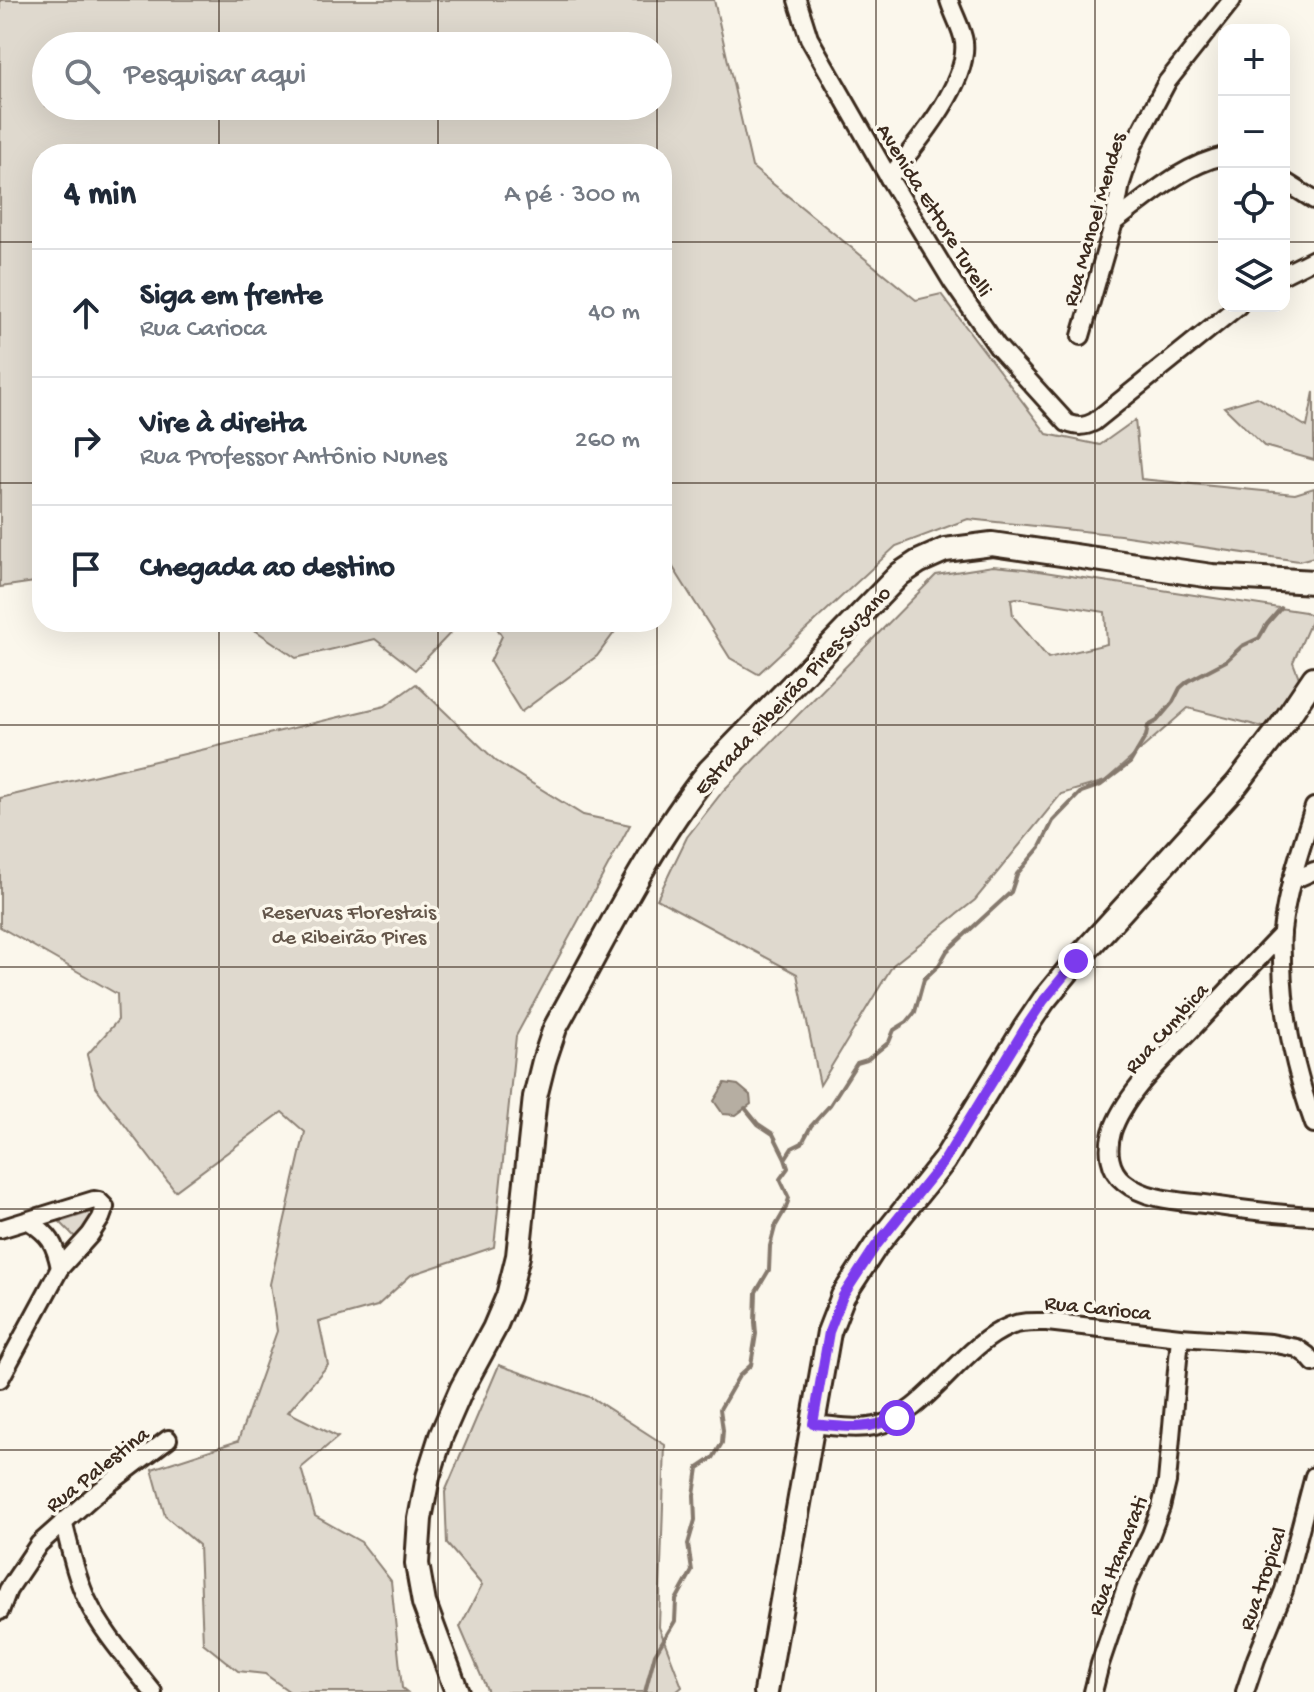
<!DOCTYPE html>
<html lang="pt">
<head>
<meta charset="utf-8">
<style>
  :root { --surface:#fff; --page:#f6f6f7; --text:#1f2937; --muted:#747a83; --line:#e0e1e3 }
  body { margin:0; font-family:"Gochi Hand",sans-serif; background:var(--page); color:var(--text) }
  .controls { position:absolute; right:24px; top:24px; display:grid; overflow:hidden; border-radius:16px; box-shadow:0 8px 32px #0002 }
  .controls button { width:72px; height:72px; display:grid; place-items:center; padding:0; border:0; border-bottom:2px solid var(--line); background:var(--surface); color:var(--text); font:40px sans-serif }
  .stop { position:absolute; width:24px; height:24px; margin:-18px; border:6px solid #7c3aed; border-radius:50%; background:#fff }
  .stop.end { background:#7c3aed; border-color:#fff; box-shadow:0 2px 8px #0008 }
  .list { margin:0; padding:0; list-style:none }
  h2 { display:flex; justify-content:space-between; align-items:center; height:104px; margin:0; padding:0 32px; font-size:34px }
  h2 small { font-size:26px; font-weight:400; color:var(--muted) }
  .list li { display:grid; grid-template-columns:52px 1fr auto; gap:24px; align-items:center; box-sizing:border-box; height:128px; padding:0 32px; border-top:2px solid var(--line) }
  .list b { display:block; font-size:30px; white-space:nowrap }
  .list p { margin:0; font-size:26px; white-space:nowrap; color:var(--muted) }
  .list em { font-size:26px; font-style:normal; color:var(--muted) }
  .icon { flex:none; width:44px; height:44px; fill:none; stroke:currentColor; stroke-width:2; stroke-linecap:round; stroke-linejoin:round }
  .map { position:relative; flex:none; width:1314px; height:1692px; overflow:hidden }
  .search { position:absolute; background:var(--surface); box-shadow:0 8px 32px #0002; left:32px; top:32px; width:640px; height:88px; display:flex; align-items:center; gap:20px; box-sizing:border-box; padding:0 28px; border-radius:44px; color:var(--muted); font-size:30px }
  .panel { position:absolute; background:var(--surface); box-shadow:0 8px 32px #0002; left:32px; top:144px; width:640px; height:488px; border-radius:32px }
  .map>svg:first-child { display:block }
</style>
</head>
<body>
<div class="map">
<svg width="1314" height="1692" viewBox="0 0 1314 1692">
  <rect width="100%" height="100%" fill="#fbf7ec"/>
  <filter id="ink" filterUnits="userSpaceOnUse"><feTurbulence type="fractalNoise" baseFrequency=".0125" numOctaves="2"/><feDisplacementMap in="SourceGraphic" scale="16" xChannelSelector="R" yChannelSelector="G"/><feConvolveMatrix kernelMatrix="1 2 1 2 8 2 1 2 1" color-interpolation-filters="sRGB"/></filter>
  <g filter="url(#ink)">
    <!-- green -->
    <g fill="#dfd9ce" stroke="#8d8276" stroke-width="2" fill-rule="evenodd">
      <path d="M0 0H714L752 167 916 300 941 294 1047 434 1100 445 1135 420 1141 479 1295 494 1314 488V557L1299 561 1120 535 968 519 896 546 758 674 730 658 664 553 662 556V154H42V581L0 587ZM46 46H658V106H46Z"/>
      <path d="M1314 392V460L1264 446 1224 407 1257 397 1307 427Z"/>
      <path d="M993 566 1025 569 1305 612 1313 617 1293 662 1301 683 1271 729 1188 708 1105 781 1061 794 975 900 893 965 820 1085 797 974 657 899 687 837 723 791 936 575ZM1017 598 1105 612 1107 644 1048 658 1013 616 1011 599Z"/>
      <path d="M243 622H461L415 670 375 639 296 658Z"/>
      <path d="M493 622H622L597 656 521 712 490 662 502 636Z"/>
      <path d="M416 684 496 761 583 815 630 825 516 1036 494 1247 411 1275 377 1306 319 1322 328 1365 288 1412 338 1437 301 1468 315 1516 361 1542 391 1581 402 1688 407 1692H290L265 1674 238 1671 203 1643 199 1545 165 1516 152 1469 238 1441 277 1331 270 1284 305 1132 282 1112 175 1191 95 1086 87 1055 118 1020 117 994 0 927V798L385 706Z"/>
      <path d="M100 1209 78 1249 75 1237 60 1222Z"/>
      <path d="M499 1365 592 1398 665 1445 659 1627 682 1687 676 1692H488L460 1627 482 1585 447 1544 445 1492Z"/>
    </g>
    <!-- water -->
    <path fill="#b6aea2" stroke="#85796d" stroke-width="2" d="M725 1083 738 1085 750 1095 751 1104 736 1115 723 1114 714 1101Z"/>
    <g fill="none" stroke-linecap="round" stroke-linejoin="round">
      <!-- stream -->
      <g stroke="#85796d" stroke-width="4">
        <path d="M745 1108 758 1124 773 1134 785 1158"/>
        <path d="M645 1692 655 1654 675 1621 676 1600 692 1571 688 1544 695 1520 694 1495 698 1468 713 1458 722 1443 723 1430 720 1409 739 1376 751 1365 756 1334 755 1322 756 1292 769 1270 770 1246 775 1227 786 1208 789 1198 780 1179 788 1168 785 1159 792 1148 802 1143 811 1126 830 1105 857 1063 867 1060 889 1042 894 1030 907 1022 915 1012 924 979 939 965 947 951 1011 892 1017 874 1040 847 1053 821 1081 792 1101 785 1130 763 1146 736 1148 726 1157 721 1173 702 1180 688 1188 681 1226 661 1242 646 1259 638 1267 624 1281 608"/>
      </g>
      <defs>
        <g id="street">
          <path d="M797 0 809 38 889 178 953 283 997 346 1067 423C1078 427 1084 427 1094 422L1238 306"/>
          <path d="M889 178C914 147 969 84 964 42 962 28 953 14 949 0"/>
          <path d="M1284 181 1314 200"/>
          <path d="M1114 222C1147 198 1182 165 1224 156"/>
          <path d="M1284 274 1314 259"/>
          <path d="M1081 336 1114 222 1121 183 1133 146 1167 82 1232 0"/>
          <path d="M1314 807C1301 848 1287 888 1282 931 1281 941 1282 952 1282 962 1283 1019 1295 1071 1314 1124"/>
          <path d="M1291 881 1314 871"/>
          <path d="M1282 934C1251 966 1220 999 1190 1031 1163 1059 1124 1095 1112 1132 1107 1150 1109 1170 1124 1182 1147 1201 1182 1201 1211 1205 1245 1210 1279 1214 1314 1216"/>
          <path d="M29 1221C50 1235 55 1243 60 1268"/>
          <path d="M0 1229 94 1200 99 1201 105 1207 101 1218 90 1235 60 1268 0 1379"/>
          <path d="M813 1424C833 1426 855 1430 875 1426 927 1415 960 1346 1010 1326 1022 1321 1035 1322 1047 1322L1180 1337 1271 1343 1297 1348 1307 1355 1314 1363"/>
          <path d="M63 1521C70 1547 75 1575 87 1600 102 1632 131 1664 153 1692"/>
          <path d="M0 1611 8 1590 39 1544 93 1496 168 1439"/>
          <path d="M1093 1692 1100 1664 1127 1584 1151 1534 1161 1507 1167 1482 1180 1337"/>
          <path d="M1245 1692 1256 1659 1284 1590 1314 1476"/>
        </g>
        <g id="secondary">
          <path d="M457 1692 424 1603 417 1564 420 1519 428 1477 441 1436 462 1388 494 1329 508 1296 518 1256 535 1097 544 1061 555 1028C603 942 647 849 709 771L900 574 918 562 945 550 992 544 1212 576 1314 582"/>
          <path d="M766 1692 829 1332 843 1296 875 1247 944 1161 1025 1028 1044 1000 1076 961 1237 784 1283 724 1314 678"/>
        </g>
      </defs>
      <!-- street casing -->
      <use href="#street" stroke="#3b2a1e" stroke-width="22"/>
      <!-- secondary casing -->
      <use href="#secondary" stroke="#3b2a1e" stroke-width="28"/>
      <!-- street -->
      <use href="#street" stroke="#fbf7ec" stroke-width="16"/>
      <!-- secondary -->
      <use href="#secondary" stroke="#fbf7ec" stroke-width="22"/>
    </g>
  </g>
  <g fill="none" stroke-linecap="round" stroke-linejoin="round" filter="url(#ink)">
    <!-- route -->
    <path stroke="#7c3aed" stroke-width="10" d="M897 1418C864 1431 847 1427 813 1424L829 1332 843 1296 875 1247 944 1161 1025 1028 1044 1000 1076 961"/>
  </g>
  <!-- grid -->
  <path fill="none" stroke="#3b2a1e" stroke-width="2" stroke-opacity="0.55" d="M219 0V46M438 0V46M657 0V46M876 0V1692M1095 0V1692M219 106V154M438 106V154M657 106V154M0 242H42M662 242H1224M1284 242H1314M0 483H42M662 483H1314M219 622V1692M438 622V1692M657 622V1692M0 725H1314M0 967H1314M0 1209H1314M0 1450H1314"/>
  <g text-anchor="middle" stroke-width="7" stroke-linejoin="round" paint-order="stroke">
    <!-- street labels -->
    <g font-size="22" fill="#3b2a1e" stroke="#fbf7ec">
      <text transform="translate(936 209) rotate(58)" y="8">Avenida Ettore Turelli</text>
      <text transform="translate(1092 219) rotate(-74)" y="8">Rua Manoel Mendes</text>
      <text transform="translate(791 689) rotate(-47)" y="8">Estrada Ribeirão Pires-Suzano</text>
      <text transform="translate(1165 1027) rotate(-48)" y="8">Rua Cumbica</text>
      <text transform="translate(1098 1306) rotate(6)" y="8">Rua Carioca</text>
      <text transform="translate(96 1468) rotate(-38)" y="8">Rua Palestina</text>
      <text transform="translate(1116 1555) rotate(-68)" y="8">Rua Itamarati</text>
      <text transform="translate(1261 1578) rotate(-71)" y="8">Rua tropical</text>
    </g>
    <!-- park labels -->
    <g font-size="22" fill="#64564a" stroke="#fbf7ec">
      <text x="349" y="918">Reservas Florestais<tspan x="349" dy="25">de Ribeirão Pires</tspan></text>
    </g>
  </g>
</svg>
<div class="controls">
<button>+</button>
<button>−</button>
<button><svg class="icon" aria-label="locate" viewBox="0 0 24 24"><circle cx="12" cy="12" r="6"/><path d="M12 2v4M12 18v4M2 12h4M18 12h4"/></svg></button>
<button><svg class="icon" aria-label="layers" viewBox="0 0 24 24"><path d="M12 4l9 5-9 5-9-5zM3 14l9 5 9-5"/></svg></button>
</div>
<div class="stop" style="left:897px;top:1418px"></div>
<div class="stop end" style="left:1076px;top:961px"></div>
<div class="search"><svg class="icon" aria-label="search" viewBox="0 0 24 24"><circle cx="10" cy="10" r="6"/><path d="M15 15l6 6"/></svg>Pesquisar aqui</div>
<section class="panel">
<h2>4 min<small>A pé · 300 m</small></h2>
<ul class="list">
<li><svg class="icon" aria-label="ahead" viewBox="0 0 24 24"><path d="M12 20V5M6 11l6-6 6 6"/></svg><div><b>Siga em frente</b><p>Rua Carioca</p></div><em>40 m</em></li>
<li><svg class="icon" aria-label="right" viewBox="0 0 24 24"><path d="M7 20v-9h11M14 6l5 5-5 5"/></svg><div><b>Vire à direita</b><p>Rua Professor Antônio Nunes</p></div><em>260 m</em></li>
<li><svg class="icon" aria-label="arrive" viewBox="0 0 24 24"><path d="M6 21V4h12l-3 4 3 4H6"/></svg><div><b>Chegada ao destino</b></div></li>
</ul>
</section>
</div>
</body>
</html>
